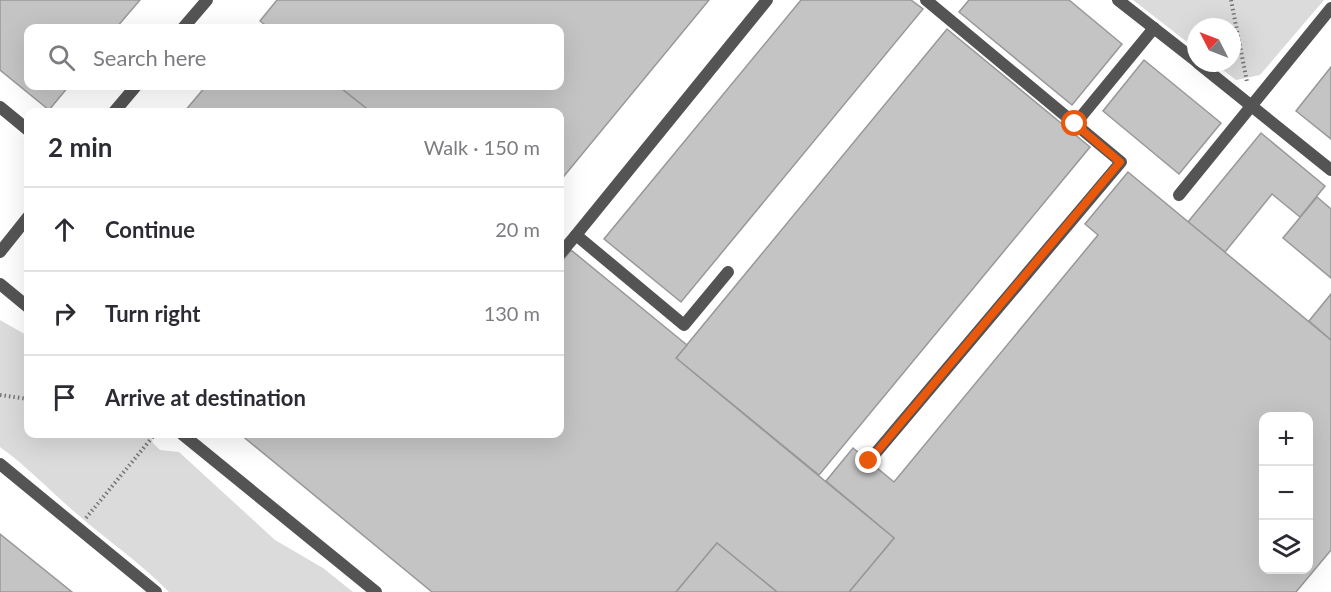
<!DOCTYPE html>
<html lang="en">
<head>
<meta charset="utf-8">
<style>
  :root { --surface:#fff; --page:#f7f7f7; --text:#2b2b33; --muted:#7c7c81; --line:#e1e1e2 }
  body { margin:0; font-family:Lato,sans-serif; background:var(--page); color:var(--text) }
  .controls { position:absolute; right:18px; bottom:18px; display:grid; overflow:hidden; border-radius:12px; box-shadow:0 6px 24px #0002 }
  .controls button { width:54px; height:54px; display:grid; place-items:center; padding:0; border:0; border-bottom:2px solid var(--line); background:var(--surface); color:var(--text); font:30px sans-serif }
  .compass { position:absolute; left:1187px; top:18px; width:54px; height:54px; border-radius:50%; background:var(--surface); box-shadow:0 6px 24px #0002; rotate:312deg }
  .stop { position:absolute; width:18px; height:18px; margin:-14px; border:4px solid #ea580c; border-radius:50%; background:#fff }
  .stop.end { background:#ea580c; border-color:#fff; box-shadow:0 2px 6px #0008 }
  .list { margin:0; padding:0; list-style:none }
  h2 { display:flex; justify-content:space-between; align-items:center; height:78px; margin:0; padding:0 24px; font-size:26px }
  h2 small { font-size:20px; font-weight:400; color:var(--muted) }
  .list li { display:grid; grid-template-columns:39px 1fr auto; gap:18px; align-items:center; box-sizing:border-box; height:84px; padding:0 24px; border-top:2px solid var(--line) }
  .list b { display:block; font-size:22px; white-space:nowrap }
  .list em { font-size:20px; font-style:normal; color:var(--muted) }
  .icon { flex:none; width:33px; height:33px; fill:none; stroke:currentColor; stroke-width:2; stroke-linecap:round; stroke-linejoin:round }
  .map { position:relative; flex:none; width:1331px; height:592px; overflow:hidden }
  .search { position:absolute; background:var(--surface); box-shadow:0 6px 24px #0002; left:24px; top:24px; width:540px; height:66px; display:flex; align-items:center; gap:15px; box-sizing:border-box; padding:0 21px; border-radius:12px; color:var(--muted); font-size:22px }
  .panel { position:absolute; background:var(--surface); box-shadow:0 6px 24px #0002; left:24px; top:108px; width:540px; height:330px; border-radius:12px }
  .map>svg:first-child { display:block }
</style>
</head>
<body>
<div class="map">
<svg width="1331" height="592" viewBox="0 0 1331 592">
  <rect width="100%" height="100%" fill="#fff"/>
  <!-- green -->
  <g fill="#dbdbdb">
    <path d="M1133 0H1324L1260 75 1236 80 1214 63H1232V27H1196V49Z"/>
    <path d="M0 320 28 336V434H150L153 443 160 450 179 452 275 540 323 568 353 592H169C141 563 108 541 77 514 51 492 28 467 0 447Z"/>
  </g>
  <!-- building -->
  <g fill="#c4c4c4" stroke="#989898" stroke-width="1.5" fill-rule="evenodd">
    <path d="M0 0H140L116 28H28V86H69L49 110 0 70Z"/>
    <path d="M277 0H709L560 181V112H371L338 86H560V28H269L260 21Z"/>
    <path d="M801 0H911L923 9 681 302 604 239Z"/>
    <path d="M969 0H1069L1122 44 1072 105 959 12Z"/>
    <path d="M947 29 1090 147 819 475 676 358Z"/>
    <path d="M1144 60 1221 123 1179 174 1103 111Z"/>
    <path d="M1331 67V139L1296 111Z"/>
    <path d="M206 86H338L371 112H184Z"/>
    <path d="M1261 133 1325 186 1300 217 1272 194 1225 252 1188 222Z"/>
    <path d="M1128 172 1331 340V550L1296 592H849L894 538 826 481 853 448 894 482 1098 235 1085 224ZM1264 416H1308V570H1264Z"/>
    <path d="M1317 197 1331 209V278L1283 238Z"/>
    <path d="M571 250 687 345 676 358 894 538 849 592H777L717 543 676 592H432L240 434H560V264Z"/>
    <path d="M1331 294V340L1309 321Z"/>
    <path d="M0 534 72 592H0Z"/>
    <path d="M717 543 777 592H676Z"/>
  </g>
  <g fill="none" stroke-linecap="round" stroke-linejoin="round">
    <!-- path -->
    <g stroke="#767676" stroke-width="4" stroke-dasharray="1.5 3" stroke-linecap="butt">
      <path d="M1231 0 1247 82"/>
      <path d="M0 395 28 399"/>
      <path d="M86 518 155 434"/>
    </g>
    <!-- service -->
    <g stroke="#545454" stroke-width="12">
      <path d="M1118 0 1196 61"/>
      <path d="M183 28 207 0"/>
      <path d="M1198 63 1331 170"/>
      <path d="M0 107 28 130"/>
      <path d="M114 112 136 86"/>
      <path d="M1075 124 1154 28"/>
      <path d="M1179 195 1331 8"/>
      <path d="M0 252 28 217"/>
      <path d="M560 254 576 235"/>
      <path d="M728 272 684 325 576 235 767 0"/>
      <path d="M0 284 28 307"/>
      <path d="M182 434 376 592"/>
      <path d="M869 461 1121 162 926 0"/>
      <path d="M0 464 156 592"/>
    </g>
  </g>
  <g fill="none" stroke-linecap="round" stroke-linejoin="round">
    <!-- route -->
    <path stroke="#ea580c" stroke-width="8" d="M869 461 1120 162 1075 124"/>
  </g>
</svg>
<div class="controls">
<button>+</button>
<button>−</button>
<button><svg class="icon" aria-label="layers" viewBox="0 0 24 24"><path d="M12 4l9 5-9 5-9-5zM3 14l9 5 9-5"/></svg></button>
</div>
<svg class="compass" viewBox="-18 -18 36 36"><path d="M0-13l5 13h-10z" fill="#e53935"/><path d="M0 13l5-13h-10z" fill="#7c7c81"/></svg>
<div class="stop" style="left:1075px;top:124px"></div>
<div class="stop end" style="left:869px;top:461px"></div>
<div class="search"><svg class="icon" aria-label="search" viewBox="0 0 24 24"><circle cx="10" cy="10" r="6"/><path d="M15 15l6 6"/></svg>Search here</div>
<section class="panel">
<h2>2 min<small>Walk · 150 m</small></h2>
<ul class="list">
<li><svg class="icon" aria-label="ahead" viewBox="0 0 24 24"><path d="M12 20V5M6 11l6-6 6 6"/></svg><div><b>Continue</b></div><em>20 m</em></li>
<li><svg class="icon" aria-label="right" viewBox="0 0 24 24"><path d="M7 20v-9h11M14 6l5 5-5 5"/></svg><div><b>Turn right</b></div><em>130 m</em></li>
<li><svg class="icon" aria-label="arrive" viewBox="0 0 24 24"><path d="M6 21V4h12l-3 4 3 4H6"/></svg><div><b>Arrive at destination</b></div></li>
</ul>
</section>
</div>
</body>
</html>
